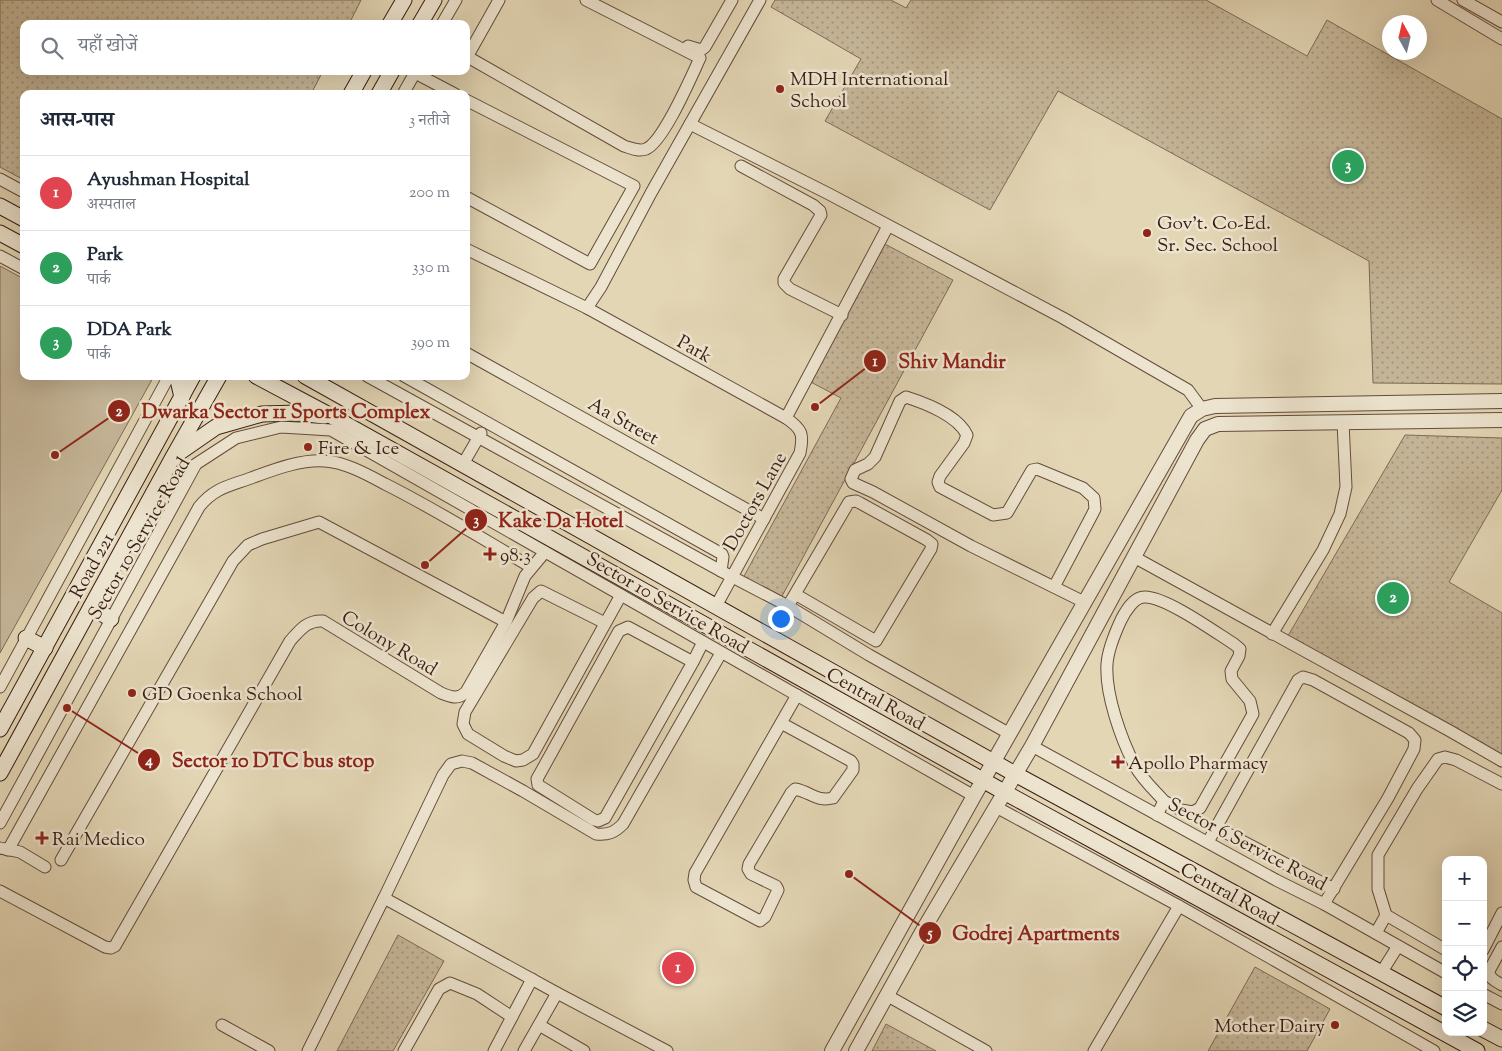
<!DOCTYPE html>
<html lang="hi">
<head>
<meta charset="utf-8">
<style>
  :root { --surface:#fff; --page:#f6f6f7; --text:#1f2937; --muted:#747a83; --line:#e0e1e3; --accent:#8f2418 }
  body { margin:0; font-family:"Sorts Mill Goudy","Noto Serif Devanagari",serif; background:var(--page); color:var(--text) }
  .controls { position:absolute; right:15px; bottom:15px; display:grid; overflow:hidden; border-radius:10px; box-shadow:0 5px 20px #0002 }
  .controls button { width:45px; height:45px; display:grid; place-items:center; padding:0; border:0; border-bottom:1px solid var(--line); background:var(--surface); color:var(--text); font:25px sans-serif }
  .compass { position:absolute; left:1382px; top:15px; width:45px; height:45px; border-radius:50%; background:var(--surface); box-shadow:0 5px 20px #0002; rotate:352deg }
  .you { position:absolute; left:780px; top:618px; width:18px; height:18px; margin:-12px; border:4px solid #fff; border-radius:50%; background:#1a73e8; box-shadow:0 0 0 8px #1a73e833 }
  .badge { display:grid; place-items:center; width:32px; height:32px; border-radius:50%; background:var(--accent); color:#fff; font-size:16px; font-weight:700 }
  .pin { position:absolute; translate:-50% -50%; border:2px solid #fff; box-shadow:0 1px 5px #0006 }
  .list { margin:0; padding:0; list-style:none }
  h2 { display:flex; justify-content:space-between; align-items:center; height:65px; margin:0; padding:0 20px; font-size:21px }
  h2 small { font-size:16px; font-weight:400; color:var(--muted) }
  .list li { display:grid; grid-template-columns:32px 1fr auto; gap:15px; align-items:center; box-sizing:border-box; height:75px; padding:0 20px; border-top:1px solid var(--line) }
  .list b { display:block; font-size:19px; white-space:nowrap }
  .list p { margin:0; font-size:16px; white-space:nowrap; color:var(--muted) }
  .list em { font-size:16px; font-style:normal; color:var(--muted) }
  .icon { flex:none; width:28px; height:28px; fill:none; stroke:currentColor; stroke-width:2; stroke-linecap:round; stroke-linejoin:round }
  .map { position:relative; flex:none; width:1502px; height:1051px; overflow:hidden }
  .search { position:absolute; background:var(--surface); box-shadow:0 5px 20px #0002; left:20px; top:20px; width:450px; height:55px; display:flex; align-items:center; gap:12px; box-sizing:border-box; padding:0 18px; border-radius:10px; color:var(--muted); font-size:19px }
  .panel { position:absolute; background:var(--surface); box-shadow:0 5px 20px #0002; left:20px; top:90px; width:450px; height:290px; border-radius:10px }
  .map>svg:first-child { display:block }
</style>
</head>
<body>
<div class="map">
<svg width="1502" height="1051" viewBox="0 0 1502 1051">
  <defs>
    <pattern id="grass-dots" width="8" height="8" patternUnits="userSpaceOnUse" patternTransform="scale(1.25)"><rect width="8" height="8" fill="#c6b79a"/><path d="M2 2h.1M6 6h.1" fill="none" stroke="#a2947c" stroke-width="1.8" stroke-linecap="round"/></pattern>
  </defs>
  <rect width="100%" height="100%" fill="#e3d6b5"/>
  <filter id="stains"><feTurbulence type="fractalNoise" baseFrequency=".004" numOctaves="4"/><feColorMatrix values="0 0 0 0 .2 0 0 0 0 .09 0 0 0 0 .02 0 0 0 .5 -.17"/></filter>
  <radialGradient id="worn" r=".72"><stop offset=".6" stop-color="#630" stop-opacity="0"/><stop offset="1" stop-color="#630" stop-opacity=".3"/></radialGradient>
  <!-- grass -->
  <g fill="url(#grass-dots)" stroke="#806a57">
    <path d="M0 0H361L349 24H24V71H323L311 94H24V180L0 167Z"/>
    <path d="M775 0H891L906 8 911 0H1206L1307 56 1327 20 1502 119V384L1373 383 1369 261 1058 91 990 210 825 121 861 59 771 7Z"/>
    <path d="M881 242 953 280 781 598 743 578 841 398 807 380Z"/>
    <path d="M1405 435 1502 438V490L1449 582 1502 613V758L1285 641Z"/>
    <path d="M398 935 444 961 393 1051H337Z"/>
    <path d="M1255 967 1330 1009 1307 1051H1208Z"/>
    <path d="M886 1024 936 1051H872Z"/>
  </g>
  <!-- garden -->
  <path fill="#c6b79a" stroke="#806a57" d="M0 266 24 279V376H154L0 653Z"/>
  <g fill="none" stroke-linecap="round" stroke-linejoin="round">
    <defs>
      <g id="minor">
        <path d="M1437 0 1502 39"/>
        <path d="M1463 0 1502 22"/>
        <path d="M442 24 456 0"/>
        <path d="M688 46 701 50 705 47 732 0"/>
        <path d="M466 56 624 146C631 148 638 152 646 149 664 141 691 77 700 58L586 0"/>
        <path d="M467 57 499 0"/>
        <path d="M415 73 455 94"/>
        <path d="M403 94 416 71"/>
        <path d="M466 100 634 186 590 264 466 197"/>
        <path d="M690 124 829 194 1063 318 1188 390 1202 409"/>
        <path d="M741 166 813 205 820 211 821 215 784 279V283L790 289 842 315"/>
        <path d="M0 179 24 192"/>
        <path d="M466 249 587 308 786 418C802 429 804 434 800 453L716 606"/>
        <path d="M0 256 24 269"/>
        <path d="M587 308 601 287 651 193 760 0"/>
        <path d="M466 353 764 519"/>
        <path d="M367 376 721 571 788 606 869 655 1010 734"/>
        <path d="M404 376 722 554 723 557 721 571"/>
        <path d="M786 418 888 226"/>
        <path d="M463 464 481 433"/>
        <path d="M1134 557 1450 731 1502 761"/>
        <path d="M1054 587 1092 515 1095 509 1094 498 1083 488 1037 469 1032 470 1007 513 993 515 940 487 938 482 940 476 964 443 967 435C958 416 925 403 906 397L900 401 875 457 868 464 855 470 851 479 853 483 873 492 971 546 1084 602"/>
        <path d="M788 606 795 594 876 641 931 549 932 544 927 540 860 503 856 501 849 502 795 594"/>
        <path d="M605 623 541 591 533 598 465 712 463 724 468 734 504 756 516 761 523 760 533 754 621 595"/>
        <path d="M1272 634 1323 550 1340 514 1346 487 1343 422"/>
        <path d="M693 662 605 818 598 821 594 820 538 785 537 779 619 631 628 627 693 662 703 642"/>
        <path d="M0 687 169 376"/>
        <path d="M781 723 851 761 853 764V770L833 798C816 802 811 792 795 789L791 793 749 864 748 869 751 874 776 886 778 890 765 917 760 921 696 887 694 880 695 873 797 695"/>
        <path d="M1032 746 1276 880 1324 904 1446 973"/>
        <path d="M996 807 1179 906 1434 1051"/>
        <path d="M1157 815 1164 801 1181 810 1193 812 1200 808 1253 714 1250 701 1232 679 1231 671 1239 656 1240 649 1234 644C1215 632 1165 596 1144 597 1134 597 1125 612 1121 620 1115 633 1108 649 1107 664 1105 694 1121 739 1135 766 1142 779 1154 790 1164 801"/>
        <path d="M0 823 196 464 236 438 281 427 331 430 974 796"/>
        <path d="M1215 827 1334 889"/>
        <path d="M1208 842 1298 680 1303 677 1313 680 1409 733 1415 740 1414 749 1388 798 1324 904"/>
        <path d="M0 848 20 852 45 867"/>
        <path d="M8 850 199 507C214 488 229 486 251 478 273 470 301 459 325 461 345 462 368 475 385 484 435 509 483 539 531 567"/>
        <path d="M61 860 233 561 248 545 262 539 319 522 506 622"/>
        <path d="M0 891 105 947 111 948 115 946 290 641C300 630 307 620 323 621L441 693C451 697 458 700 466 692L506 622 525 576 545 552"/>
        <path d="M384 898 443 775 451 764 462 761 472 763 523 791 596 834C608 835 614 833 623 824L721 653"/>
        <path d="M1386 915 1378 889V855L1417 789 1438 759 1445 757 1456 760 1502 784"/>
        <path d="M1376 933 1386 915 1446 950"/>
        <path d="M1502 947 1489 971C1489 979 1496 981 1502 985"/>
        <path d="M1483 950 1502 913"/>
        <path d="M1381 973 1398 946"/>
        <path d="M1483 994 1502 1004"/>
        <path d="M888 996 986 1051"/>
        <path d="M222 1025 269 1051"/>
        <path d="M539 1025 584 1051"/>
        <path d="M308 1051 384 898 557 993 667 1051"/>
        <path d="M404 1051 439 989 450 983 477 994 512 1017"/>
        <path d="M494 1051 532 979"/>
        <path d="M524 1051 557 993"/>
        <path d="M1094 1051 1179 906"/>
      </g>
      <g id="tertiary">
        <path d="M832 1051 974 796 1191 416 1202 409 1215 406 1502 401"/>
        <path d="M856 1051 926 925 1032 746 1197 440 1205 429 1218 424 1502 420"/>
      </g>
      <g id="secondary">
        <path d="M390 24 404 0"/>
        <path d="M420 24 434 0"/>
        <path d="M351 94 364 71"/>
        <path d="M379 94 392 71"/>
        <path d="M0 206 24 219"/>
        <path d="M0 233 24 246"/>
        <path d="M177 376 182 397"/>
        <path d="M256 376 333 417 1004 792 1477 1051"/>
        <path d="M305 376 1015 774 1446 1008"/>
        <path d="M177 454 216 427 262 414 299 413 324 416"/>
        <path d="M91 607 111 619"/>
        <path d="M26 638 45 648"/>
        <path d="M0 729 193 376"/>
        <path d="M0 773 173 457 219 376"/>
        <path d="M1483 1029 1502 1039"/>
      </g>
    </defs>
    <!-- minor casing -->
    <use href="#minor" stroke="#644c3c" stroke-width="13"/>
    <!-- tertiary casing -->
    <use href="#tertiary" stroke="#644c3c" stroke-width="16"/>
    <!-- secondary casing -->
    <use href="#secondary" stroke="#391e14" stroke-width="17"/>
    <!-- minor -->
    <use href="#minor" stroke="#ede4cf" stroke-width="11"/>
    <!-- tertiary -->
    <use href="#tertiary" stroke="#ede4cf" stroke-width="14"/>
    <!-- secondary -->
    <use href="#secondary" stroke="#ede4cf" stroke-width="15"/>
  </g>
  <!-- markers -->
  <g fill="#8f2418" stroke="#ede4cf" stroke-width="2">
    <circle cx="780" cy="89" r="5"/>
    <circle cx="1147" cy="233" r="5"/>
    <circle cx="308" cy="447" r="5"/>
    <path d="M487.5 546.5h5v5h5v5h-5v5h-5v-5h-5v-5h5z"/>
    <circle cx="132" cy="693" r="5"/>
    <path d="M1115.5 754.5h5v5h5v5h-5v5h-5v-5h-5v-5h5z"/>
    <path d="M39.5 830.5h5v5h5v5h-5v5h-5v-5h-5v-5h5z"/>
    <circle cx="1335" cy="1025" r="5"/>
  </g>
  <g text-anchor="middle" stroke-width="5" stroke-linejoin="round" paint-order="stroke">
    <!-- poi labels -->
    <g font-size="19" fill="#391e14" stroke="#ede4cf" text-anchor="start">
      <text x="790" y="85">MDH International<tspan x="790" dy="22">School</tspan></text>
      <text x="1157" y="229">Gov't. Co-Ed.<tspan x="1157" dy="22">Sr. Sec. School</tspan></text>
      <text x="318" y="454">Fire &amp; Ice</text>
      <text x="500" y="561">98.3</text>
      <text x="142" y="700">GD Goenka School</text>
      <text x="1128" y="769">Apollo Pharmacy</text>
      <text x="52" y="845">Rai Medico</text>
      <text x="1325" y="1032" text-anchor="end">Mother Dairy</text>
    </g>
    <!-- street labels -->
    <g font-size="19" fill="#391e14" stroke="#ede4cf">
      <text transform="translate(695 348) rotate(29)" y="7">Park</text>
      <text transform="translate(624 420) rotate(29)" y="7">Aa Street</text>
      <text transform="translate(754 501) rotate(-61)" y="7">Doctors Lane</text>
      <text transform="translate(138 538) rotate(-60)" y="7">Sector 10 Service Road</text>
      <text transform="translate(91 565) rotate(-61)" y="7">Road 221</text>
      <text transform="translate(668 602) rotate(30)" y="7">Sector 10 Service Road</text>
      <text transform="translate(390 642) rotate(31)" y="7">Colony Road</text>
      <text transform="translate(876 698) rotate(29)" y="7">Central Road</text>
      <text transform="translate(1248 843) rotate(28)" y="7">Sector 6 Service Road</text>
      <text transform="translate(1230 893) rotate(29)" y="7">Central Road</text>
    </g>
  </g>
  <!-- callouts -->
  <path fill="none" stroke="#8f2418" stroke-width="2" d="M815 407L875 361M55 455L119 411M425 565L476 520M67 708L149 760M849 874L930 933"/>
  <g fill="#8f2418" stroke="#ede4cf" stroke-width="2">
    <circle cx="815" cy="407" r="5"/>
    <circle cx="55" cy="455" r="5"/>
    <circle cx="425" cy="565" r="5"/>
    <circle cx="67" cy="708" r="5"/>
    <circle cx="849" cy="874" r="5"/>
    <circle cx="875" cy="361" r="12"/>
    <circle cx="119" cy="411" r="12"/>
    <circle cx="476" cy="520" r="12"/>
    <circle cx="149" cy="760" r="12"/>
    <circle cx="930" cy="933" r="12"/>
  </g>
  <g font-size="15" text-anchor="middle" font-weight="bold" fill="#fff">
    <text x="875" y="366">1</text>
    <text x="119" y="416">2</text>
    <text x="476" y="525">3</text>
    <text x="149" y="765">4</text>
    <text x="930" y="938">5</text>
  </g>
  <g font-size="20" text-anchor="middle" font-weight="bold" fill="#8f2418" stroke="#ede4cf" stroke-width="5" stroke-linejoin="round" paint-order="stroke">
    <text x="952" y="368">Shiv Mandir</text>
    <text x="286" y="418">Dwarka Sector 11 Sports Complex</text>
    <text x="561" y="527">Kake Da Hotel</text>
    <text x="273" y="767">Sector 10 DTC bus stop</text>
    <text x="1036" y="940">Godrej Apartments</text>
  </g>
  <rect width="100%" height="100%" filter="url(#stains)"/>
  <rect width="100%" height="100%" fill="url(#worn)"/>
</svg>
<div class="controls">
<button>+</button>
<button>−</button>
<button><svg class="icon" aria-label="locate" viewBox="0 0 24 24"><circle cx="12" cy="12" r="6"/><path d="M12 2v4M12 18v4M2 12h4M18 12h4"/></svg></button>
<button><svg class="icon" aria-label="layers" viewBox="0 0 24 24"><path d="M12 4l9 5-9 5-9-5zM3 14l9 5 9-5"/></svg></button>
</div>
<svg class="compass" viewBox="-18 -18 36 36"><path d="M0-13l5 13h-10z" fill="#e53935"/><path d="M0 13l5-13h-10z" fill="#747a83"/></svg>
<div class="you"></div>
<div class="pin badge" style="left:678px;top:968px;background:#e0444e">1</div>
<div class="pin badge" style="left:1393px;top:598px;background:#2e9e5b">2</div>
<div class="pin badge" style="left:1348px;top:166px;background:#2e9e5b">3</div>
<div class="search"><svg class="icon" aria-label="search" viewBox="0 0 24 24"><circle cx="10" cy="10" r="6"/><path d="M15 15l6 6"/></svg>यहाँ खोजें</div>
<section class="panel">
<h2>आस-पास<small>3 नतीजे</small></h2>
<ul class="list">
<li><span class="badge" style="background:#e0444e">1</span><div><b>Ayushman Hospital</b><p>अस्पताल</p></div><em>200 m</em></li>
<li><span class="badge" style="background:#2e9e5b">2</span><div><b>Park</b><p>पार्क</p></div><em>330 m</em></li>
<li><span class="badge" style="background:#2e9e5b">3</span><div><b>DDA Park</b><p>पार्क</p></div><em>390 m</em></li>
</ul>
</section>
</div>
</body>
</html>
